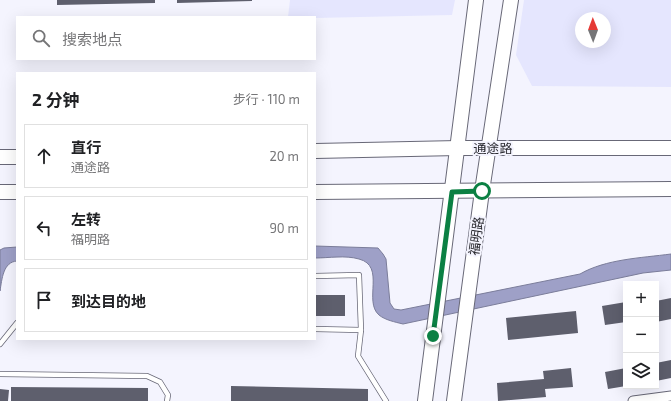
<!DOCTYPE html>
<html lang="zh">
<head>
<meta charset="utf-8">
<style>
  :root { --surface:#fff; --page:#f6f6f6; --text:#202124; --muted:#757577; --line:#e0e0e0 }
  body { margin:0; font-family:"Exo 2","Noto Sans SC",sans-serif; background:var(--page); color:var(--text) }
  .controls { position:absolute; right:12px; bottom:12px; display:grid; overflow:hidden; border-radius:0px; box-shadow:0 4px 16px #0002 }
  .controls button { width:36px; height:36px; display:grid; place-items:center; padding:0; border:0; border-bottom:1px solid var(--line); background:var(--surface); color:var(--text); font:20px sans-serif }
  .compass { position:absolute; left:575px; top:12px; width:36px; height:36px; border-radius:50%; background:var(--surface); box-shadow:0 4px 16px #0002; rotate:359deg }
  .stop { position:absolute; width:12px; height:12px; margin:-9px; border:3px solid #0b8043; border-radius:50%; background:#fff }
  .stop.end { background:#0b8043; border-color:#fff; box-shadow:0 1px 4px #0008 }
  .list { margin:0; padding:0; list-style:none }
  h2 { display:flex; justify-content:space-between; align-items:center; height:52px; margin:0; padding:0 16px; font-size:17px }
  h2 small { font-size:13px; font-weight:400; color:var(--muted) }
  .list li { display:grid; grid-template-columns:26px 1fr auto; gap:12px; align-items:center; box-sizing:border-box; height:64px; margin:0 8px 8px; padding:0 8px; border:1px solid var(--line); border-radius:0px }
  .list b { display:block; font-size:15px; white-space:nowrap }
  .list p { margin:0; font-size:13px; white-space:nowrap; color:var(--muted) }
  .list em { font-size:13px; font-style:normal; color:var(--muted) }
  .icon { flex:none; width:22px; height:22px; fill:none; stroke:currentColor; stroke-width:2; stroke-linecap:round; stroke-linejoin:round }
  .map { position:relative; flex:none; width:671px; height:401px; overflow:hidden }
  .search { position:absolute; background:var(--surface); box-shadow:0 4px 16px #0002; left:16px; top:16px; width:300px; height:44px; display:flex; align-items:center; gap:10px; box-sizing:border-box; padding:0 14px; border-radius:0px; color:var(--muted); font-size:15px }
  .panel { position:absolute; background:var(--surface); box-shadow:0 4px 16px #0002; left:16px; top:72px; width:300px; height:268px; border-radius:0px }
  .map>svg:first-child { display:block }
</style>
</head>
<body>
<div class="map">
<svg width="671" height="401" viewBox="0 0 671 401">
  <rect width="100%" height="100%" fill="#f4f4fe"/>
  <!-- built -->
  <g fill="#e5e6fe" fill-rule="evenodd">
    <path d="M290 0H455L452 15 315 18V17H288Z"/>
    <path d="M524 0H671V87L532 86 516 55ZM581 18H605V42H581Z"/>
  </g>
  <!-- water -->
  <g fill="#9ea0c7" stroke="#7b7d9a">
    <path d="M315 246 378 248 383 254 386 259 390 303 394 309 401 310 580 274C606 259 641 258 671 254V270L643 273 403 324C395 322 385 320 379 315 363 301 386 266 359 259 345 255 329 258 315 258Z"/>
    <path d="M17 247V261C3 262 2 279 0 291V250L4 248Z"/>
  </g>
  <!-- building -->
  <g fill="#5e5f6d">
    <path d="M57 0H155V3L57 5Z"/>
    <path d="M177 0H252V1L177 3Z"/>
    <rect x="315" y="295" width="30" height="21"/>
    <path d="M671 298V319L656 322V301Z"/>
    <path d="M626 302V322L605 325 602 306Z"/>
    <path d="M576 311 578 333 508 340 506 318Z"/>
    <path d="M671 360V378L656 381V363Z"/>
    <path d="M571 368 573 387 545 389 546 397 498 401 497 383 544 379 543 371Z"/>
    <path d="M626 368V386L608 389 605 372Z"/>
    <path d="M231 386 368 389V401H231Z"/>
    <path d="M11 387 148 388V401H11Z"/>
    <path d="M0 389 9 390 8 401H0Z"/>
  </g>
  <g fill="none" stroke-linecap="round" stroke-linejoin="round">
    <defs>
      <g id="lane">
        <path d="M315 276 359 275 361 330 358 356 386 401"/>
        <path d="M315 329 361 330"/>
        <path d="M0 344 17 323"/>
        <path d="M0 374 147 376 160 382 168 395 167 401"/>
      </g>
      <path id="street" d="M633 401 671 396"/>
      <g id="primary">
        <path d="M315 151 458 148H671"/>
        <path d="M0 157H17"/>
        <path d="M0 192H17"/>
        <path d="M315 192 671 189"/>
        <path d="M425 401 476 0"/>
        <path d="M454 401 482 191 511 0"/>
      </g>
    </defs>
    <!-- lane casing -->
    <use href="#lane" stroke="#686877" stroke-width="6"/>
    <!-- street casing -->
    <use href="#street" stroke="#686877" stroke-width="11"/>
    <!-- primary casing -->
    <use href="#primary" stroke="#686877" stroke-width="16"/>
    <!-- lane -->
    <use href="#lane" stroke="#fff" stroke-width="4.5"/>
    <!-- street -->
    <use href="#street" stroke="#fff" stroke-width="9"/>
    <!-- primary -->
    <use href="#primary" stroke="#fff" stroke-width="14"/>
  </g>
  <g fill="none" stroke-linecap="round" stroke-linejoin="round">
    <!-- route -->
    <path stroke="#0b8043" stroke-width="5" d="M433 336 452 192 482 191"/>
  </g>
  <g text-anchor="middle" stroke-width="4" stroke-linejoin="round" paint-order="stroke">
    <!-- street labels -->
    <g font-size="13" fill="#2a2a30" stroke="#f4f4fe">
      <text x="493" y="153">通途路</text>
      <text transform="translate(476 236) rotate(-82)" y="5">福明路</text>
    </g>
  </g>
</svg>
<div class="controls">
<button>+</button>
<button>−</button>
<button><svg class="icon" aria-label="layers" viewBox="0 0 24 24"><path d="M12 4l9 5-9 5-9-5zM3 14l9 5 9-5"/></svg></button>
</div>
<svg class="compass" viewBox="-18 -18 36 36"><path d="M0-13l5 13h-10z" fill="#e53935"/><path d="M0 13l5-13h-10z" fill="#757577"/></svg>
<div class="stop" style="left:482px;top:191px"></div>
<div class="stop end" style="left:433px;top:336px"></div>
<div class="search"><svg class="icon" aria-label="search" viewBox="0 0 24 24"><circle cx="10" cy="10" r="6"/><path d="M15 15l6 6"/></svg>搜索地点</div>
<section class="panel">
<h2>2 分钟<small>步行 · 110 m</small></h2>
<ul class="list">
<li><svg class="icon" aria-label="ahead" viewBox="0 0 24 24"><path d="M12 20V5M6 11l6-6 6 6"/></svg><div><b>直行</b><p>通途路</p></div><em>20 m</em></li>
<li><svg class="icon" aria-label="left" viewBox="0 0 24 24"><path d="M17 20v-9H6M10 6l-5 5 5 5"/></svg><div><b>左转</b><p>福明路</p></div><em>90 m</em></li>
<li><svg class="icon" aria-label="arrive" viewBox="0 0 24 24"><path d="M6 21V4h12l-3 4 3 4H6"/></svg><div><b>到达目的地</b></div></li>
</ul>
</section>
</div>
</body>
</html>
